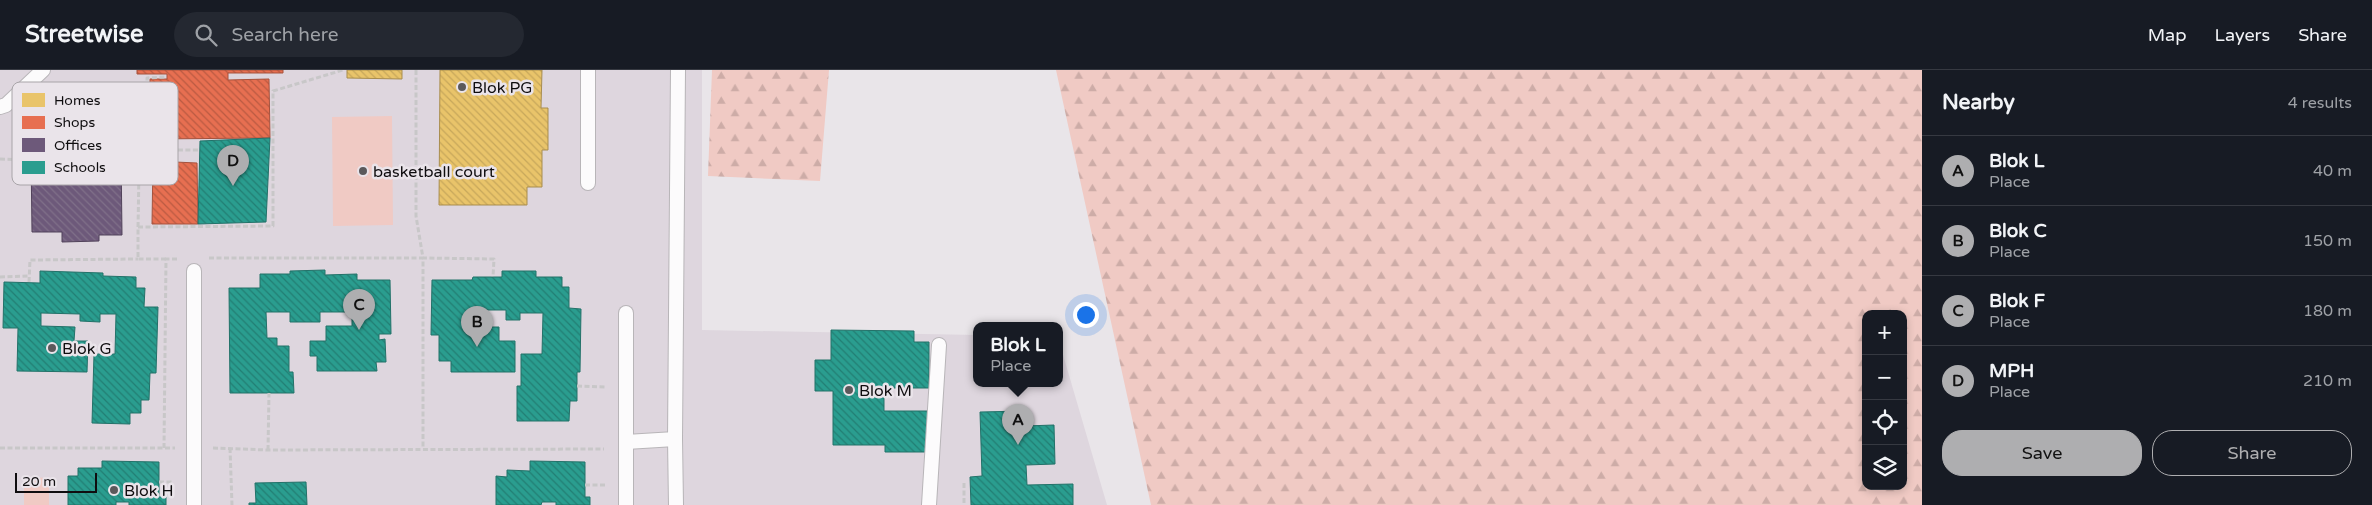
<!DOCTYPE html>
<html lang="en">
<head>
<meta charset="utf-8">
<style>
  :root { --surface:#171b24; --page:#242831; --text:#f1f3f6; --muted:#9ea1a6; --line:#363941; --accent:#aeaeb0 }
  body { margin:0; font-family:"Varela Round",sans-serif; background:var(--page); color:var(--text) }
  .controls { position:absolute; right:15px; bottom:15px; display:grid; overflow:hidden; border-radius:10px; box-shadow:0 2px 8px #0003 }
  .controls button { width:45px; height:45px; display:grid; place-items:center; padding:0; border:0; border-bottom:1px solid var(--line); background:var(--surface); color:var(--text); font:25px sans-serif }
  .scale { position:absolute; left:15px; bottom:12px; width:82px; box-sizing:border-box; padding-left:5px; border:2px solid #0f0d0f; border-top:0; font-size:14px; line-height:18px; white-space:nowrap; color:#0f0d0f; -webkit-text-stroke:4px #eae4ea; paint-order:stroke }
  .you { position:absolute; left:1085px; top:244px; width:18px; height:18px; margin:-12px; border:4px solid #fff; border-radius:50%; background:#1a73e8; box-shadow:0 0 0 8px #1a73e833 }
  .badge { display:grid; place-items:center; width:32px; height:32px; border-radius:50%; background:var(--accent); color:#111; font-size:16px; font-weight:700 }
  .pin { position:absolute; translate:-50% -41px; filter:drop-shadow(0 1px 2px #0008) }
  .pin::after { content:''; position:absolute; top:26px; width:18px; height:15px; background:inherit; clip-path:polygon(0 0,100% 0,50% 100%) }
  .popup { position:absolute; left:973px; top:252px; width:90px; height:65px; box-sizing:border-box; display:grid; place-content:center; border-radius:10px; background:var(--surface); filter:drop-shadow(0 1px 4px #0005); font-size:16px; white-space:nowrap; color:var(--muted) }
  .popup b { font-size:19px; color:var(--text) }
  .popup::after { content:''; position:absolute; left:50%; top:100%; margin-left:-10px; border:10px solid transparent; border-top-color:var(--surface) }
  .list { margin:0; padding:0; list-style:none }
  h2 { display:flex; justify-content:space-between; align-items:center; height:65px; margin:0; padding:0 20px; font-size:21px }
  h2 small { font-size:16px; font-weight:400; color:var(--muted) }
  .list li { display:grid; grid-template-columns:32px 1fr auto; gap:15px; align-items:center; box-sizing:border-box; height:70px; padding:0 20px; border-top:1px solid var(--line) }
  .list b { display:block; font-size:19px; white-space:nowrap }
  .list p { margin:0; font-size:16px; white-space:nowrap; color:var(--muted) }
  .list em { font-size:16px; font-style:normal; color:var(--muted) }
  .actions { display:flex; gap:10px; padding:15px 20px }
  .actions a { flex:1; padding:11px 0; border:1px solid var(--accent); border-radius:20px; text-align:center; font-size:18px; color:var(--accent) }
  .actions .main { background:var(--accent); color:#111 }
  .icon { flex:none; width:28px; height:28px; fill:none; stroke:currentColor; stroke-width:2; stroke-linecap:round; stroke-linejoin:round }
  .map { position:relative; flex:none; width:1922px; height:435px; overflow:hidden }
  header { display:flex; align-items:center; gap:30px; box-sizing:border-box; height:70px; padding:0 25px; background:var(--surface); border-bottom:1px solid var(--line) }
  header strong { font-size:24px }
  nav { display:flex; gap:28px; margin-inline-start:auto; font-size:18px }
  .search { width:350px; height:45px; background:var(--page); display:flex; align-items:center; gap:12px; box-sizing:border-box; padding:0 18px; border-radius:28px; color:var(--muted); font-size:19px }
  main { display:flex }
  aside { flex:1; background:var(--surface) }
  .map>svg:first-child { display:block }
</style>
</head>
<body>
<header>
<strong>Streetwise</strong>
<div class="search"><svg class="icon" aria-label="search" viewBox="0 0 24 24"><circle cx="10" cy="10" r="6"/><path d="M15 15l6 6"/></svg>Search here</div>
<nav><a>Map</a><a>Layers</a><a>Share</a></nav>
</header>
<main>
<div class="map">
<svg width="1922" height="435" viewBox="0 0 1922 435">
  <defs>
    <pattern id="forest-firs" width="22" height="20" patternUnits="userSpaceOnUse" patternTransform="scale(1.25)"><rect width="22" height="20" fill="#f0cac4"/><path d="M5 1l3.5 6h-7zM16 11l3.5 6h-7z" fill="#cdaca7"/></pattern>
    <pattern id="homes-back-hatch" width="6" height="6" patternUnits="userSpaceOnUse" patternTransform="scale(1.25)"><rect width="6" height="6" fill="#e9c46a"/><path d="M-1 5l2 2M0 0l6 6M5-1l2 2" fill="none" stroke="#c7a75b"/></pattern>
    <pattern id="shops-back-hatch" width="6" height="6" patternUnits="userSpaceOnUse" patternTransform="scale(1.25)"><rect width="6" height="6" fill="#e76f51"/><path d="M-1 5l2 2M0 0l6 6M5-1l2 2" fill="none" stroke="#ba5a42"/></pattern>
    <pattern id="offices-back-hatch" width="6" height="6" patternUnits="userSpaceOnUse" patternTransform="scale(1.25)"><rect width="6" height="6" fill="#6d597a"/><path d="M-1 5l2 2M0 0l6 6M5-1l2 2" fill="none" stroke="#807089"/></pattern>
    <pattern id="schools-back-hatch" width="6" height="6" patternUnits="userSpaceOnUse" patternTransform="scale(1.25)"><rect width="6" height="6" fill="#2a9d8f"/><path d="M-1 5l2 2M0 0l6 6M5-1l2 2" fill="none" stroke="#227e73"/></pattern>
  </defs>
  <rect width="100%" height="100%" fill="#e9e5e9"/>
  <!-- built -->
  <path fill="#ded6de" d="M0 0H702V260L977 265V314H1059V271L1107 435H0Z"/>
  <!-- green -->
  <g fill="#f0cac4">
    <path d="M392 46 393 155 333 156 332 47Z"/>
    <path d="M24 407 49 408V435H24Z"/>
  </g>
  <!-- forest -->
  <g fill="url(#forest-firs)" fill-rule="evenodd">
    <path d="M712 0H829L820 111 708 106Z"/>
    <path d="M1056 0H1922V435H1151ZM1866 244H1903V416H1866Z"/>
  </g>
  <!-- homes -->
  <g fill="url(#homes-back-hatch)" stroke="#a88d4f">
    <path d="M347 0H402V9L347 8Z"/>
    <path d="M440 0H542L541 38H548V80H542V117H527V135H439Z"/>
  </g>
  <!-- shops -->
  <g fill="url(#shops-back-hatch)" stroke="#a6523d">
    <path d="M137 0H283V3H228V10L269 9 270 68 150 69V9H167V4H137Z"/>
    <path d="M153 91 197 93 198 154H152Z"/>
  </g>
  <!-- offices -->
  <path fill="url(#offices-back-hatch)" stroke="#51425a" d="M31 84H121L122 165H99V171L62 172V162H32Z"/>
  <!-- schools -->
  <g fill="url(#schools-back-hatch)" stroke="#227269">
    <path d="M270 68 266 152 198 154 200 71Z"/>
    <path d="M325 200V205L357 204V210H390L391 264H379V270L385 269 386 292H376L377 301H317V286H310V271H326V256H352V242H320V252H290V242H266L267 268H277V276H289V302H293L294 323H230L229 218H260V204H290V201Z"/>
    <path d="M40 201 103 203V206L136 207V218H145L144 237H158L156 303H150L149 330H141V343H130V354L92 353 94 284H115L116 244H100V252L80 251V244L41 243V256L75 257 74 271H88L87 302 17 301 18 258H3L4 212 40 213Z"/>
    <path d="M502 201H536V207H562V217H569V238L581 239 580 302H577V331H570L569 351H517V316H521V284H542L543 243H520V250H506V240H469V257H499V271H515V302H451V291H439V265H431L432 210H472L473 207H502Z"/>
    <path d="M831 260 914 261V272H929V318H884V341H931V382H885V375H833V321H815V290H831Z"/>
    <path d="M1025 341V356L1054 355 1055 394 1026 395 1027 415 1073 414V435H971L970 407 982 406 980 342Z"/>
    <path d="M102 391 159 392V427H166V435H129V432H116V435H68V406H78V398H102Z"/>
    <path d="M530 391 585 392V427H590V435H556V432H542L541 435H496V406L507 407V400L530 401Z"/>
    <path d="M306 412 307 435H249V433H256L255 413Z"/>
  </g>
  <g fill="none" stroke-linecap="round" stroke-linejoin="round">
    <defs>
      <g id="service">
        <path d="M588 0V113"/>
        <path d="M0 37 6 35 43 0"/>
        <path d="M675 369 676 435"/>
        <path d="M626 372 675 369 678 0"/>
        <path d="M194 435V201"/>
        <path d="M626 435V243"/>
        <path d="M929 435 939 275"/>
      </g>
    </defs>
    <!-- service casing -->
    <use href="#service" stroke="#b8b5b8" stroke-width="16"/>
    <!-- path -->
    <g stroke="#c8c7c8" stroke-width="3" stroke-dasharray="5 2.5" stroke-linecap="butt">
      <path d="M416 0V146L423 188 494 189 493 207"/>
      <path d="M140 25 147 26V8L165 7"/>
      <path d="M0 89 22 90V79L75 80"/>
      <path d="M139 100H154"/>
      <path d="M138 157C139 113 139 69 140 25L72 23 75 80H200"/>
      <path d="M209 188H423V378"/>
      <path d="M166 189H138V157L273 156V21L343 0"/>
      <path d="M0 207 29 206"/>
      <path d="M29 212 30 190 138 189"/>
      <path d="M577 316 606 317"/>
      <path d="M0 378H175"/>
      <path d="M164 378 166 189H178"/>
      <path d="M213 378 268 380 604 379"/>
      <path d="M230 378 232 435"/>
      <path d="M268 380 269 323"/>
      <path d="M159 412H174"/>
      <path d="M964 413V435"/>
      <path d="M585 415H605"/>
    </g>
    <!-- service -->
    <use href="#service" stroke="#fcfbfc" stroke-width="14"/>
  </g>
  <!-- markers -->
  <g fill="#5b595b" stroke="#eae4ea" stroke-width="2">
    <circle cx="462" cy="17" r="5"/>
    <circle cx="363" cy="101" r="5"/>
    <circle cx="52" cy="278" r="5"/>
    <circle cx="849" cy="320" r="5"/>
    <circle cx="114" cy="420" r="5"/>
  </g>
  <g text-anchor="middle" stroke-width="5" stroke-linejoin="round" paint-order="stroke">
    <!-- poi labels -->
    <g font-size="16" fill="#0f0d0f" stroke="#eae4ea" text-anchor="start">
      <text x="472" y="23">Blok PG</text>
      <text x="373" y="107">basketball court</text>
      <text x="62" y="284">Blok G</text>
      <text x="859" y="326">Blok M</text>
      <text x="124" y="426">Blok H</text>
    </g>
  </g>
  <!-- legend -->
  <rect x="12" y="12" width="166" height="103" rx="8" fill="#eae4ea" stroke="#a8a4a8" stroke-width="1"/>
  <rect x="22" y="23" width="23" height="14" fill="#e9c46a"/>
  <rect x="22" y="46" width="23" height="13" fill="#e76f51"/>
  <rect x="22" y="68" width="23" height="14" fill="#6d597a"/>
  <rect x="22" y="91" width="23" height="13" fill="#2a9d8f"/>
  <g font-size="14" fill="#0f0d0f">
    <text x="54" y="35">Homes</text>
    <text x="54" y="57">Shops</text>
    <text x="54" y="80">Offices</text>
    <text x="54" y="102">Schools</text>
  </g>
</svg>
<div class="controls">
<button>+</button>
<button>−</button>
<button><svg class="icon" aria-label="locate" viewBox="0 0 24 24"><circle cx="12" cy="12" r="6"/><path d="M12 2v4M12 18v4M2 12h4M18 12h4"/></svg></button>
<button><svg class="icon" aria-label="layers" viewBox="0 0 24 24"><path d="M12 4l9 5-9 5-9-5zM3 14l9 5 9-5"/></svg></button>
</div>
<div class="scale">20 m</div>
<div class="you"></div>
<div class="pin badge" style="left:1018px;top:375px">A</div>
<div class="popup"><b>Blok L</b>Place</div>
<div class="pin badge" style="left:477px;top:277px">B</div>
<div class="pin badge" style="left:359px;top:260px">C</div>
<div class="pin badge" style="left:233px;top:116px">D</div>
</div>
<aside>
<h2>Nearby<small>4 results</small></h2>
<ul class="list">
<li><span class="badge">A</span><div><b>Blok L</b><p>Place</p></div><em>40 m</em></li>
<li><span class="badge">B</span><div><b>Blok C</b><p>Place</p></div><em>150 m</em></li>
<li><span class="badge">C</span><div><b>Blok F</b><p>Place</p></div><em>180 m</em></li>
<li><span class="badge">D</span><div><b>MPH</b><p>Place</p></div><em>210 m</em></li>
</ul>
<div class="actions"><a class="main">Save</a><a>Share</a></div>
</aside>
</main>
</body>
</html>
